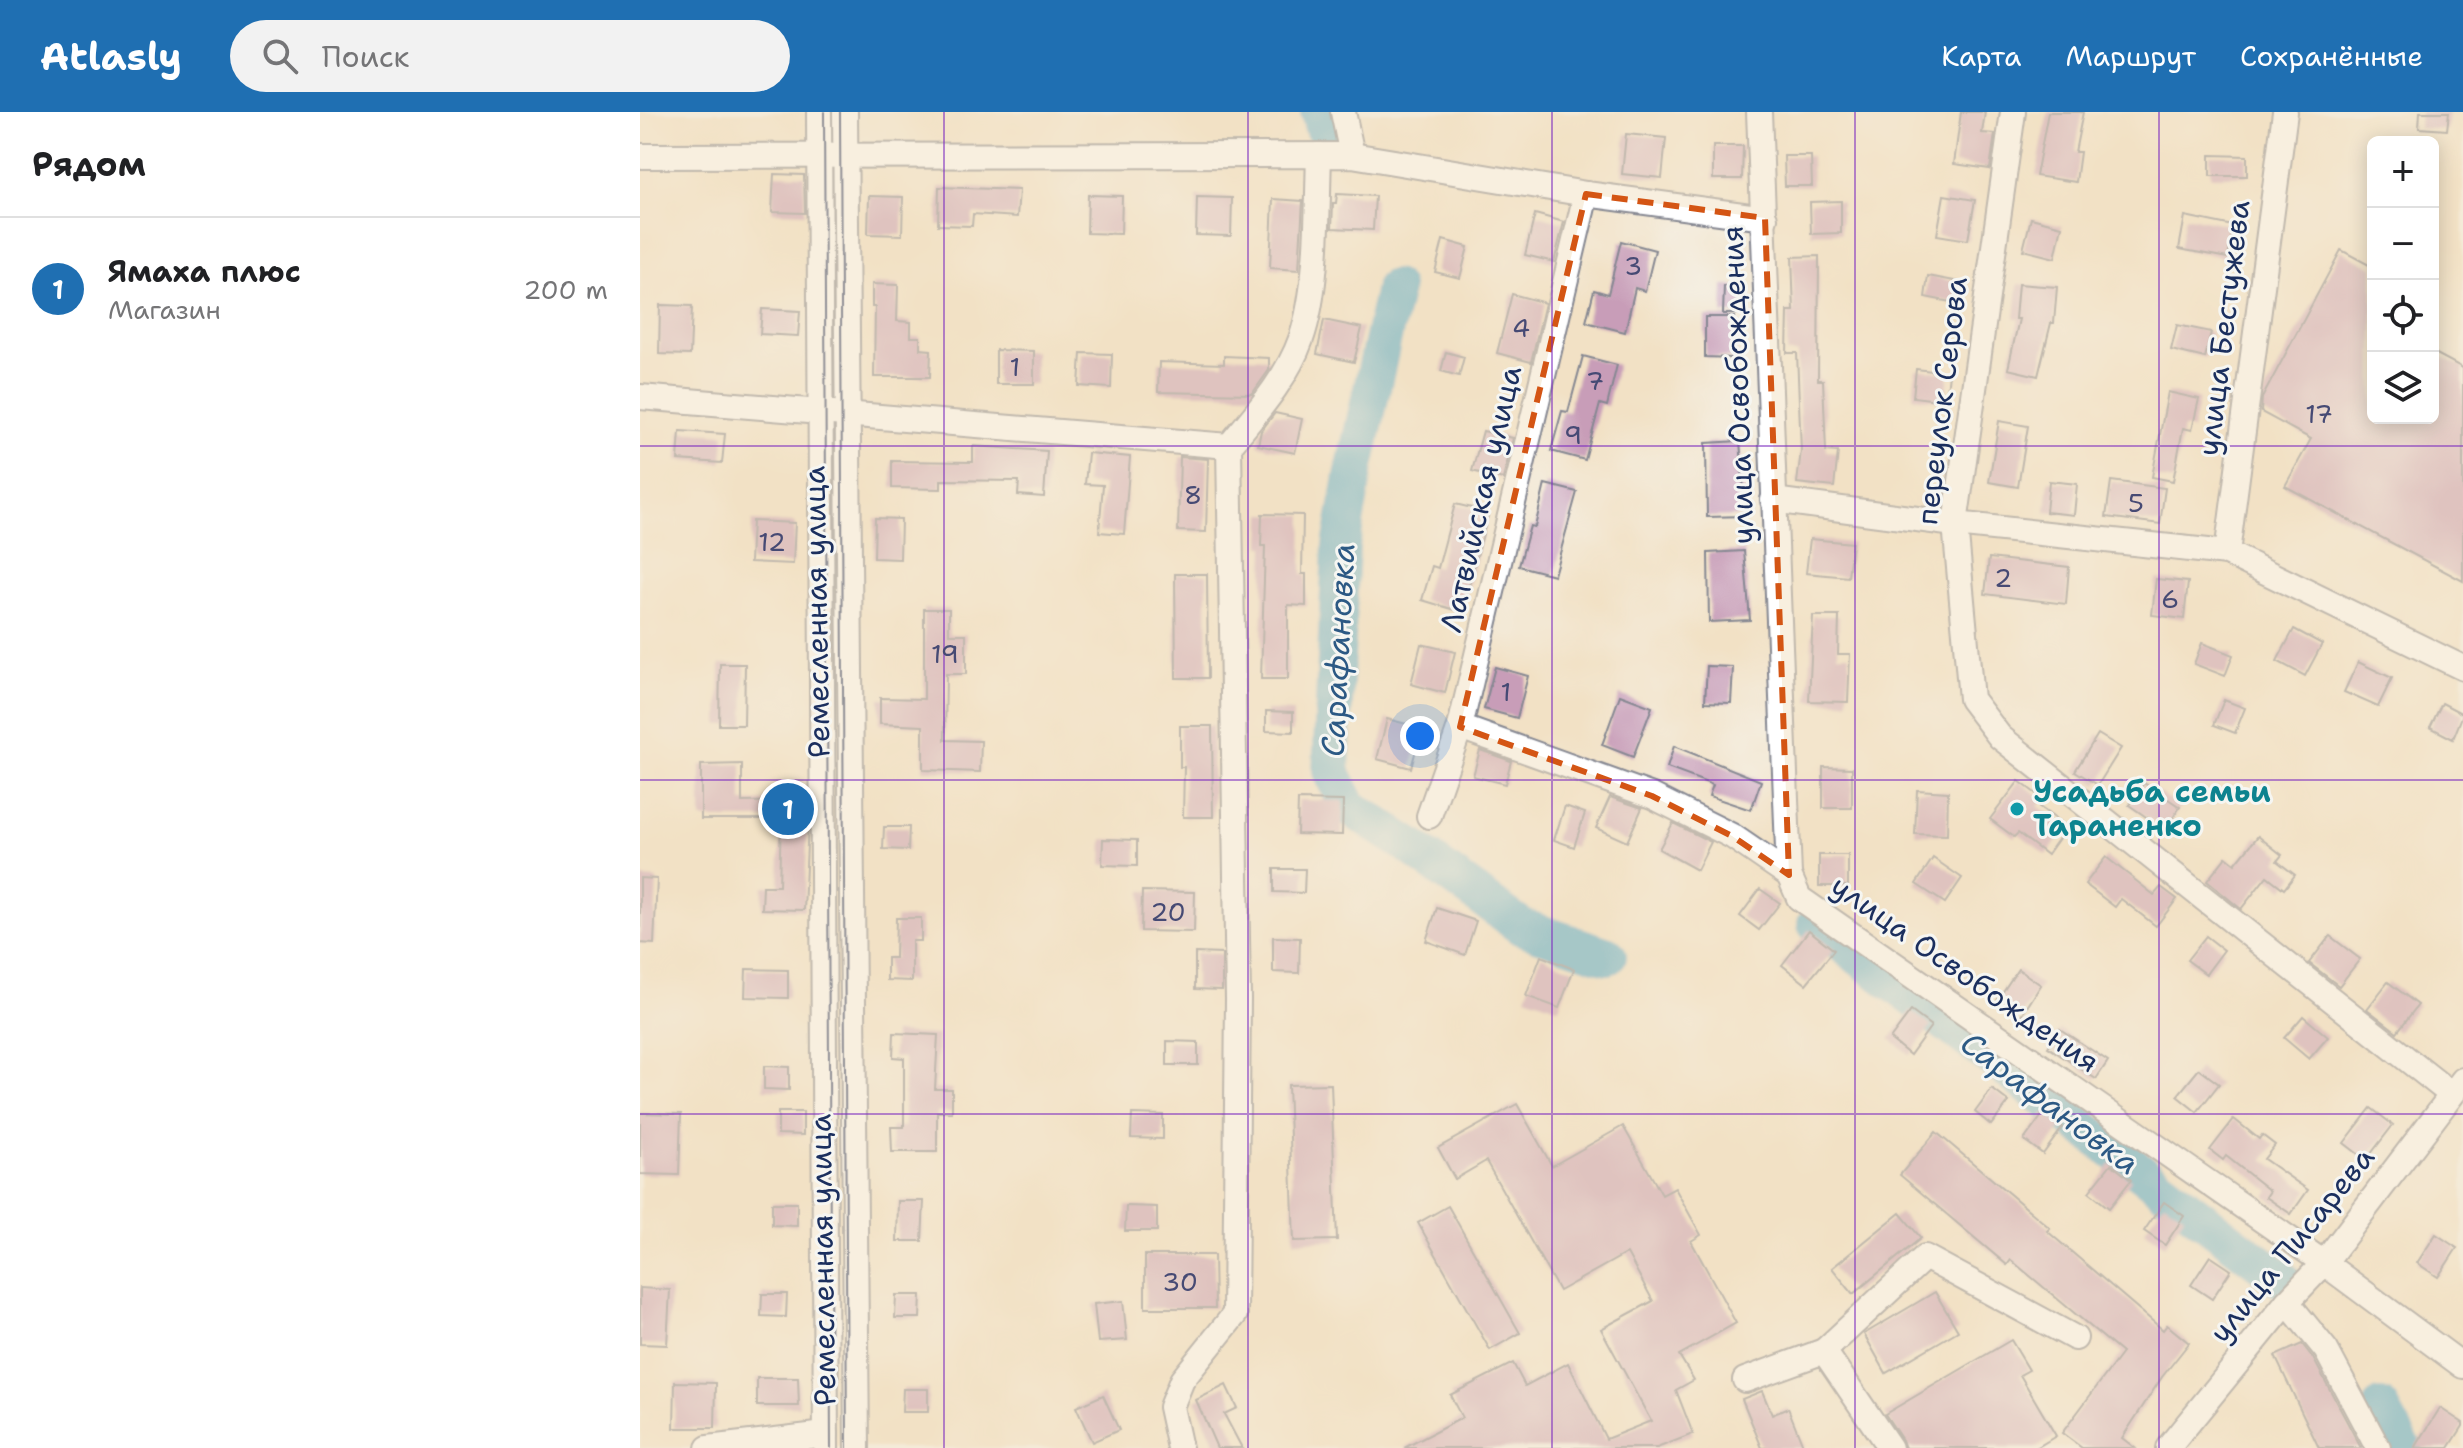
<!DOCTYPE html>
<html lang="ru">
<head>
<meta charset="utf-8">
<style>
  :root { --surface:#fff; --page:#f2f2f2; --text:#202124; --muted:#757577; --line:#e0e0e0; --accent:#1f6fb2 }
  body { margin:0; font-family:"Shantell Sans",sans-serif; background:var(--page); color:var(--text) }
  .controls { position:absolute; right:24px; top:24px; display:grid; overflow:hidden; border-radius:12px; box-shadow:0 4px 20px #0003 }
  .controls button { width:72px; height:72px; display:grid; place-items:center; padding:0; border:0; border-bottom:2px solid var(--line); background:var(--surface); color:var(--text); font:40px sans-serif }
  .you { position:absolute; left:780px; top:624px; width:28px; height:28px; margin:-20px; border:6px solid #fff; border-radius:50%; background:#1a73e8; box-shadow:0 0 0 12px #1a73e833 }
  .badge { display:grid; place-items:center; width:52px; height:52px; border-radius:50%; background:var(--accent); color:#fff; font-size:26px; font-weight:700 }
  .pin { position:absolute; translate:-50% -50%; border:4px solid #fff; box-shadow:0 2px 8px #0006 }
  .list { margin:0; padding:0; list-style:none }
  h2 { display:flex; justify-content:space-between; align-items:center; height:104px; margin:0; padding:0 32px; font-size:34px }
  h2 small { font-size:26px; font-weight:400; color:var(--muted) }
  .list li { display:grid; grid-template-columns:52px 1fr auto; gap:24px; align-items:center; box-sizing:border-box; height:144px; padding:0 32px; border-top:2px solid var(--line) }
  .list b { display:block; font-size:30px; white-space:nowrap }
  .list p { margin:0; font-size:26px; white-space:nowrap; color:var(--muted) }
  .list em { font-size:26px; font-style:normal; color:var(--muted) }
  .icon { flex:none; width:44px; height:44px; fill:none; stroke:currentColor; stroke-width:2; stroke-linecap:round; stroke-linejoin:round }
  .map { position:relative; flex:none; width:1823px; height:1336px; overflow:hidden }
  header { display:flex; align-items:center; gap:48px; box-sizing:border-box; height:112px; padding:0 40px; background:var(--accent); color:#fff }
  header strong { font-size:38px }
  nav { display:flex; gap:44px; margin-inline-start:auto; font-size:28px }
  .search { width:560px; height:72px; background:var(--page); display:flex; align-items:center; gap:20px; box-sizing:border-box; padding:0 28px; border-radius:44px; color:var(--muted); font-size:30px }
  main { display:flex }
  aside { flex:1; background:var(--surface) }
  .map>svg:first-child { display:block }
</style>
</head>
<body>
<header>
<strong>Atlasly</strong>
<div class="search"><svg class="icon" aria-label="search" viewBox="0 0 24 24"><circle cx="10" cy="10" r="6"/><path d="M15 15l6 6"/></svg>Поиск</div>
<nav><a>Карта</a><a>Маршрут</a><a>Сохранённые</a></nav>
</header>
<main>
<aside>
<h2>Рядом<small></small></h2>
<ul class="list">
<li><span class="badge">1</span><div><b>Ямаха плюс</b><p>Магазин</p></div><em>200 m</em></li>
</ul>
</aside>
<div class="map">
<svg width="1823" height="1336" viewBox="0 0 1823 1336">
  <rect width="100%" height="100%" fill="#f6f6f2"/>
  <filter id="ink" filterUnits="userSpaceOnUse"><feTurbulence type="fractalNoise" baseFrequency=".0125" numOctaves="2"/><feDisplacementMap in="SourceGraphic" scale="16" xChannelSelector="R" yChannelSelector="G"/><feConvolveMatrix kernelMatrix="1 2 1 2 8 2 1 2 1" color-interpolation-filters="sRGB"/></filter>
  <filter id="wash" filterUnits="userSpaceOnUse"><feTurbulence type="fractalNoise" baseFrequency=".006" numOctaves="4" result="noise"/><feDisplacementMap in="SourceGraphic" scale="32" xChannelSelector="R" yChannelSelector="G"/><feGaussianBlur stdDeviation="1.8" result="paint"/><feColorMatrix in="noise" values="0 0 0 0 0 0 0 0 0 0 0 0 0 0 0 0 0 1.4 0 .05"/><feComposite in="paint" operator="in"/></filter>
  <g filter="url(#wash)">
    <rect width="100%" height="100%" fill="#f2e1c5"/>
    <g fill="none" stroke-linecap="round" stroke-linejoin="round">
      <!-- river -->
      <g stroke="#4ca6ca" stroke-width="38">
        <path d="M679 0 683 16"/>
        <path d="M754 176 714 359 701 434 691 659 709 695 770 734 882 815 968 844"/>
        <path d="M1176 812 1644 1169"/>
        <path d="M1741 1296 1763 1336"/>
      </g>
    </g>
    <g id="blocks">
      <!-- building -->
      <g fill="#c89db8">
        <path d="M1321 0H1345L1342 21 1355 22 1350 57 1314 52Z"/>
        <path d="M1408 0H1443L1435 40H1440L1436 70 1396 64Z"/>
        <path d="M1780 0H1809L1807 18 1779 16Z"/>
        <path d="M986 22 1026 26 1022 66 982 62Z"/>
        <path d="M1073 34H1103L1102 67H1073Z"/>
        <path d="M1570 43 1607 44V64H1570Z"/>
        <path d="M1144 44H1171L1172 74H1145Z"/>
        <path d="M134 62 164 63 165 101 132 100Z"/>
        <path d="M299 75 379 78 377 105 333 102 332 114 298 113Z"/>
        <path d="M697 82 735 84 733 118 692 116 693 91H696Z"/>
        <path d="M448 83 482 84 481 122 447 121Z"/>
        <path d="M1304 83 1335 88 1328 128 1297 123Z"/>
        <path d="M229 84 263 85 262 123 228 122Z"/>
        <path d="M557 85 592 86 591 124 556 123Z"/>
        <path d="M633 87 663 89 659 158 630 156Z"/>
        <path d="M1201 89V121L1171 122 1170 90Z"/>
        <path d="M895 102 924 110 914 150 885 143Z"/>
        <path d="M1545 104 1593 114 1588 146 1539 137Z"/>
        <path d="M1391 106 1422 114 1415 146 1383 138Z"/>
        <path d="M803 128 828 135 820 166 795 160Z"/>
        <path d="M981 129 1015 138 1005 179 995 176 985 220 946 210 954 178 968 182Z"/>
        <path d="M1701 138 1733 155V306H1793V240L1823 256V469L1645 374 1671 327 1621 300 1622 286Z"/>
        <path d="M1179 144 1178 268H1183L1186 339 1198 340 1194 375 1157 371 1161 339 1157 241H1147L1148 199H1154L1152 145Z"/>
        <path d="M1288 164 1320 170 1316 191 1285 185Z"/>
        <path d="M232 172 258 173 257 209 271 210V225H280V237L291 238 290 265H234L235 195H232Z"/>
        <path d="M1378 172 1417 175 1414 211H1411L1398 264 1368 257 1379 207H1375Z"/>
        <path d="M1084 174H1104L1103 202H1083Z"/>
        <path d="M872 182 905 191 891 250 857 241Z"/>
        <path d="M20 193 52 194 50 243 19 242Z"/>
        <path d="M122 197 160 199 158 224 120 222Z"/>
        <path d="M1065 205H1094L1093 246 1065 245Z"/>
        <path d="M684 208 722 216 714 250 677 242Z"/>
        <path d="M1537 213 1571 220 1565 246 1531 238Z"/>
        <path d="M356 238 394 239V272H356Z"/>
        <path d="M806 240 824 245 819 264 801 259Z"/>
        <path d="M441 241 472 242 471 276 439 274Z"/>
        <path d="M584 244 629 246V258L612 282 518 280 519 250 584 252Z"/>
        <path d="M943 244 977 253 967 294 960 292 945 348 911 339 922 299 928 300Z"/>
        <path d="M1276 257 1309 261 1306 289 1273 285Z"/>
        <path d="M1528 280 1559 287 1552 318 1543 316 1533 369 1512 365Z"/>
        <path d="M635 301 662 307 655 341 618 333 621 319Z"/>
        <path d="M1359 309 1388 314 1378 375 1349 370Z"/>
        <path d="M40 319 85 322 82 351 38 348Z"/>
        <path d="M843 319 873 326 863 367 832 359Z"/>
        <path d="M1100 329 1106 404 1067 405 1066 331Z"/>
        <path d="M333 334 407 339 404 385 378 383 379 369 301 368V377L252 376V349L333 350Z"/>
        <path d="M448 341 490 345 484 422 459 420 463 373 445 372Z"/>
        <path d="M540 345 568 347 566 420 538 419Z"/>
        <path d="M1409 369 1437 372 1434 403 1406 400Z"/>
        <path d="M1471 369 1525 376 1520 412 1466 405Z"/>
        <path d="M905 372 937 380 914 463 879 454 890 414 895 415Z"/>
        <path d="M815 392 849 400 822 500 782 488 792 454 798 456Z"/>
        <path d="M622 402 663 403 662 462H666V494L648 493V567H621L625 434H621Z"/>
        <path d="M235 406 261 407 260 447 234 446Z"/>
        <path d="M112 409 155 411 153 452 110 450Z"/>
        <path d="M1170 427 1212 431 1208 465 1166 461Z"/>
        <path d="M1104 439 1110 508 1069 510 1068 441Z"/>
        <path d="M1349 446 1429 455 1426 492 1345 482Z"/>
        <path d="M535 462H567L568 566H536Z"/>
        <path d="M1516 467 1548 470 1544 507 1512 503Z"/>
        <path d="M284 497H309V522H326V562H306L305 628 341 629 340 660 283 658V614L240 612V586L284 587Z"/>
        <path d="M1173 504H1199L1198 542H1210L1208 590 1169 589Z"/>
        <path d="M1654 517 1682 532 1665 564 1637 549Z"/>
        <path d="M1562 531 1593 543 1585 564 1554 552Z"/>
        <path d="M781 532 815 540 805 581 771 572Z"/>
        <path d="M1718 550 1752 566 1738 595 1704 580Z"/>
        <path d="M80 552H105L104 613H79Z"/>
        <path d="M1067 554 1093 555 1091 591 1065 590Z"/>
        <path d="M855 555 888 564 877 606 844 597Z"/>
        <path d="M980 583 1012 595 993 645 962 633Z"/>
        <path d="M1584 588 1605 596 1595 621 1574 613Z"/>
        <path d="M1802 591 1823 602 1813 627 1790 615Z"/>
        <path d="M626 599 653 600V620L626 619Z"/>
        <path d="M747 607 782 616 771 656 737 647Z"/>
        <path d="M540 614H572L573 705H543L544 655H540Z"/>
        <path d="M1458 622 1481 636 1458 673 1435 659Z"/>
        <path d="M1034 634 1121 669 1111 698 1069 684 1073 673 1027 656Z"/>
        <path d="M840 638 871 649 865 672 833 664Z"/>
        <path d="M102 652V690L159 689V710H168L164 798 122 797 123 774H139L141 707H61V653Z"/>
        <path d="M1183 655 1212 656V696H1183Z"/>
        <path d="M1379 669 1403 687 1398 694 1427 715 1407 743 1378 721 1374 725 1350 707Z"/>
        <path d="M1504 671 1540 695 1525 718 1489 693Z"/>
        <path d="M1277 678 1308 680 1307 723 1275 722Z"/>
        <path d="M970 685 1002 696 987 730 956 716Z"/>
        <path d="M658 688 703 689 702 723 657 722Z"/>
        <path d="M925 694 945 701 934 735 914 728Z"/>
        <path d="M1033 711 1071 730 1057 758 1019 737Z"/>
        <path d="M244 715H269L268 738 243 737Z"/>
        <path d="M1618 724 1642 743 1637 749 1655 763 1644 777 1627 764 1601 797 1567 769 1586 745 1595 752Z"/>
        <path d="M463 727 497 728V754L462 753Z"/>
        <rect x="1179" y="743" width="29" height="31"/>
        <path d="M1466 745 1514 783 1521 775 1537 787 1516 814 1481 787 1475 795 1445 772Z"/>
        <path d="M1293 746 1322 766 1305 791 1276 772Z"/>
        <path d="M634 757H665L664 781 634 780Z"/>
        <path d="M0 766 17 767 14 832 0 831Z"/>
        <path d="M1120 777 1140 791 1119 818 1100 804Z"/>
        <path d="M502 779 555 780 554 820 501 819Z"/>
        <path d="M797 796 836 809 825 843 786 829Z"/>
        <path d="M256 806H281V829H272V869L247 868V846H255Z"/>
        <path d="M1169 818 1194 838 1166 872 1142 853Z"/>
        <path d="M1566 824 1584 838 1566 862 1547 848Z"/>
        <path d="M1690 824 1720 847 1699 874 1669 851Z"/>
        <path d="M633 825 660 826 659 861 633 860Z"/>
        <path d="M555 841 582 842V878L555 877Z"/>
        <path d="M901 844 934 857 919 896 886 884Z"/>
        <path d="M106 857 148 858V886L105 885Z"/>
        <path d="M1378 857 1401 873 1380 906 1356 890Z"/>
        <path d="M1748 870 1778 893 1757 920 1727 897Z"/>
        <path d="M1271 899 1291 914 1270 943 1250 927Z"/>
        <path d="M1663 904 1688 925 1669 947 1644 926Z"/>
        <path d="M1420 917 1468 949 1456 967 1408 935Z"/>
        <path d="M254 921 298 923 295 977H312V1000H297V1040H252L251 1015H264V946L253 945Z"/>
        <path d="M527 929 558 930V953H527Z"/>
        <path d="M124 954 149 955V978L124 977Z"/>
        <path d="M1559 957 1579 972 1557 1000 1537 984Z"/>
        <path d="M691 972 697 1128 654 1129 648 973Z"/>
        <path d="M1352 977 1369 990 1351 1013 1335 1000Z"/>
        <path d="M877 992 912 1054 983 1014 1022 1083 1035 1076 1061 1123 1051 1129 1096 1211 1039 1243 1054 1268 1036 1278 1053 1322 1017 1336H764L822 1306 810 1283 873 1251 885 1274 928 1251 966 1327 1011 1309 961 1217 1013 1189 987 1141 919 1179 846 1049 815 1067 798 1036Z"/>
        <path d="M1731 996 1753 1013 1726 1048 1704 1031Z"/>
        <path d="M138 1000H163V1023L138 1022Z"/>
        <path d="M0 1001 41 1002 39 1063 0 1062Z"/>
        <path d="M1404 1001 1423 1015 1403 1042 1384 1028Z"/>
        <path d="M492 1002 523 1003V1027L491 1026Z"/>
        <path d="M1594 1007 1619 1027 1622 1023 1635 1033 1624 1047 1668 1078 1651 1102 1626 1085 1630 1079 1586 1044 1583 1048 1570 1038Z"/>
        <path d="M1296 1020 1410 1116 1407 1119 1523 1218 1527 1213 1549 1231 1522 1265 1482 1326 1495 1336H1442L1422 1321 1482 1241 1371 1148 1367 1153 1260 1063Z"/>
        <path d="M1471 1052 1491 1068 1469 1096 1449 1080Z"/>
        <path d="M258 1089H284L282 1129H257Z"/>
        <path d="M1524 1090 1544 1104 1525 1133 1504 1119Z"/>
        <path d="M132 1091H157V1114L132 1113Z"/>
        <path d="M486 1094 517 1095V1119H485Z"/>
        <path d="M808 1094 880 1221 850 1238 778 1111Z"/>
        <path d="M1260 1101 1281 1126 1213 1182 1192 1156Z"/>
        <path d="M1796 1122 1817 1136 1798 1165 1777 1151Z"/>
        <path d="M505 1143H574L575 1196H505Z"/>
        <path d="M1570 1144 1591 1158 1572 1187 1551 1173Z"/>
        <path d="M0 1176 30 1178 27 1233 0 1232Z"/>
        <path d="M1295 1180 1318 1219 1246 1261 1224 1222Z"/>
        <path d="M122 1182H147L146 1205 121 1204Z"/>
        <path d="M256 1183H281L280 1206H255Z"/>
        <path d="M483 1189 487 1228 458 1230 454 1192Z"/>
        <path d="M1371 1228 1389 1258 1380 1263 1416 1324 1396 1336H1265L1262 1328 1245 1302Z"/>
        <path d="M1662 1232 1673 1246 1721 1336H1679L1635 1244Z"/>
        <path d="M117 1266H158L159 1294H117Z"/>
        <path d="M35 1270 76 1271 75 1316H34Z"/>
        <path d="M586 1273 597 1296 584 1302 602 1336H577L556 1288Z"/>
        <path d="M263 1277H288V1300H262Z"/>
        <path d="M1122 1279 1132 1303 1148 1296 1164 1336H1122L1102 1287Z"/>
        <path d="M463 1283 479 1318 452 1330 436 1295Z"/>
        <path d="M1800 1296 1823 1311V1314L1809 1336H1775Z"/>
      </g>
    </g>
  </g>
  <g filter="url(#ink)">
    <use href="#blocks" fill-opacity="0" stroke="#868892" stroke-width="2"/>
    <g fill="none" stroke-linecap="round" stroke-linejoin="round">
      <defs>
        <g id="minor">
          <path d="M179 0 186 1336"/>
          <path d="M205 0 217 1336"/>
          <path d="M703 0 712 43"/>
          <path d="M1119 0 1149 763 1159 786 1684 1151 1823 1254"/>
          <path d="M1373 0 1315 412 1331 587 1360 625 1811 982"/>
          <path d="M0 44 712 43 946 82 1125 106"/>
          <path d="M0 285 589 334"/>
          <path d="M1133 388 1315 412 1587 441 1823 556"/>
          <path d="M1587 441 1645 0"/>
          <path d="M820 615 1012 684 1092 724 1149 763"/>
          <path d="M789 704 820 615 946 82"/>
          <path d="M1647 1190 1686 1238 1738 1336"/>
          <path d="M1105 1268 1184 1239"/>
          <path d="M68 1336 186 1322"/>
          <path d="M540 1336 531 1295 542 1268 595 1202 598 887 589 334C616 301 647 267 661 227 679 176 677 97 679 43"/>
          <path d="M1250 1336 1184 1239 1285 1145 1435 1226"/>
          <path d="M1528 1336 1647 1190 1684 1151 1823 968"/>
        </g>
      </defs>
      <!-- minor casing -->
      <use href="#minor" stroke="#868892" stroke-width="28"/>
      <!-- minor -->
      <use href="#minor" stroke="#fff" stroke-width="24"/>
      <!-- tram -->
      <g stroke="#1b2f5e" stroke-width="2">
        <path d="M184 0 191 1336"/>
        <path d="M200 0 207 1336"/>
      </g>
    </g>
  </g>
  <!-- marked area -->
  <path d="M0 0H1823V1336H0ZM946 82 1125 106 1149 763 1092 724 1012 684 820 615Z" fill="#f2e1c5" fill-opacity=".55" fill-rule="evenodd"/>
  <path fill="none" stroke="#d45514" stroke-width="6" stroke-dasharray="16 10" stroke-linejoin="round" d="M946 82 1125 106 1149 763 1092 724 1012 684 820 615Z"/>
  <!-- grid -->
  <path fill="none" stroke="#7b2cbf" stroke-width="2" stroke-opacity="0.55" d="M304 0V1336M608 0V1336M912 0V1336M1215 0V1336M1519 0V1336M0 334H1823M0 668H1823M0 1002H1823"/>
  <!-- markers -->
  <circle fill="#0f9aa8" stroke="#f6f6f2" stroke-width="3" cx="1377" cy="697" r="8"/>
  <g text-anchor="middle" stroke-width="6" stroke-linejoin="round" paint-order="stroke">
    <!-- number labels -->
    <g font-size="26" fill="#464a74">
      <text x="993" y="163">3</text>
      <text x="881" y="225">4</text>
      <text x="375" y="264">1</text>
      <text x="955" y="278">7</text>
      <text x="1679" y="311">17</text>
      <text x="933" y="332">9</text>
      <text x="553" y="392">8</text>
      <text x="1496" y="400">5</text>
      <text x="132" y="439">12</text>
      <text x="1363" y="475">2</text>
      <text x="1530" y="496">6</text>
      <text x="305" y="551">19</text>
      <text x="866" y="589">1</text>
      <text x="528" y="809">20</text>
      <text x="540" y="1179">30</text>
    </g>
    <!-- street labels -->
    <g font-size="30" fill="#1b2f5e" stroke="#f6f6f2">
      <text transform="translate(1584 216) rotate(-83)" y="10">улица Бестужева</text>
      <text transform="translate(1098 273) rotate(-92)" y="10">улица Освобождения</text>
      <text transform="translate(1302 289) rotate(-83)" y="10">переулок Серова</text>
      <text transform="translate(841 387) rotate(-77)" y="10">Латвийская улица</text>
      <text transform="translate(177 500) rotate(-91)" y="10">Ремесленная улица</text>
      <text transform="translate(1325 862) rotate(35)" y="10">улица Освобождения</text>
      <text transform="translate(1652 1133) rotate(-51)" y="10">улица Писарева</text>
      <text transform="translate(183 1148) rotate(-91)" y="10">Ремесленная улица</text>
    </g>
    <!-- culture labels -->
    <g font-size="30" font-weight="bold" fill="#0d838f" stroke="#f6f6f2" text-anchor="start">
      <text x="1393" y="690">Усадьба семьи<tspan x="1393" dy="34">Тараненко</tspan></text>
    </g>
    <!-- water labels -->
    <g font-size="32" font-style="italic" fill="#2c5984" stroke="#f6f6f2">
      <text transform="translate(698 538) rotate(-87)" y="11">Сарафановка</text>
      <text transform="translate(1410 991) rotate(37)" y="11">Сарафановка</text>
    </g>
  </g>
</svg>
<div class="controls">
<button>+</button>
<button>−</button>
<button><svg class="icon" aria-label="locate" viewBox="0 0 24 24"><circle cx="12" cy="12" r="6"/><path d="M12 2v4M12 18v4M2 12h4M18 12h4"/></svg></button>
<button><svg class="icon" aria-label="layers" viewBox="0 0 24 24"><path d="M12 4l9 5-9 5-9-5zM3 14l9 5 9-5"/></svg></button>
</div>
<div class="you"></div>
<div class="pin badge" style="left:148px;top:697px">1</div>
</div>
</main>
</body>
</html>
